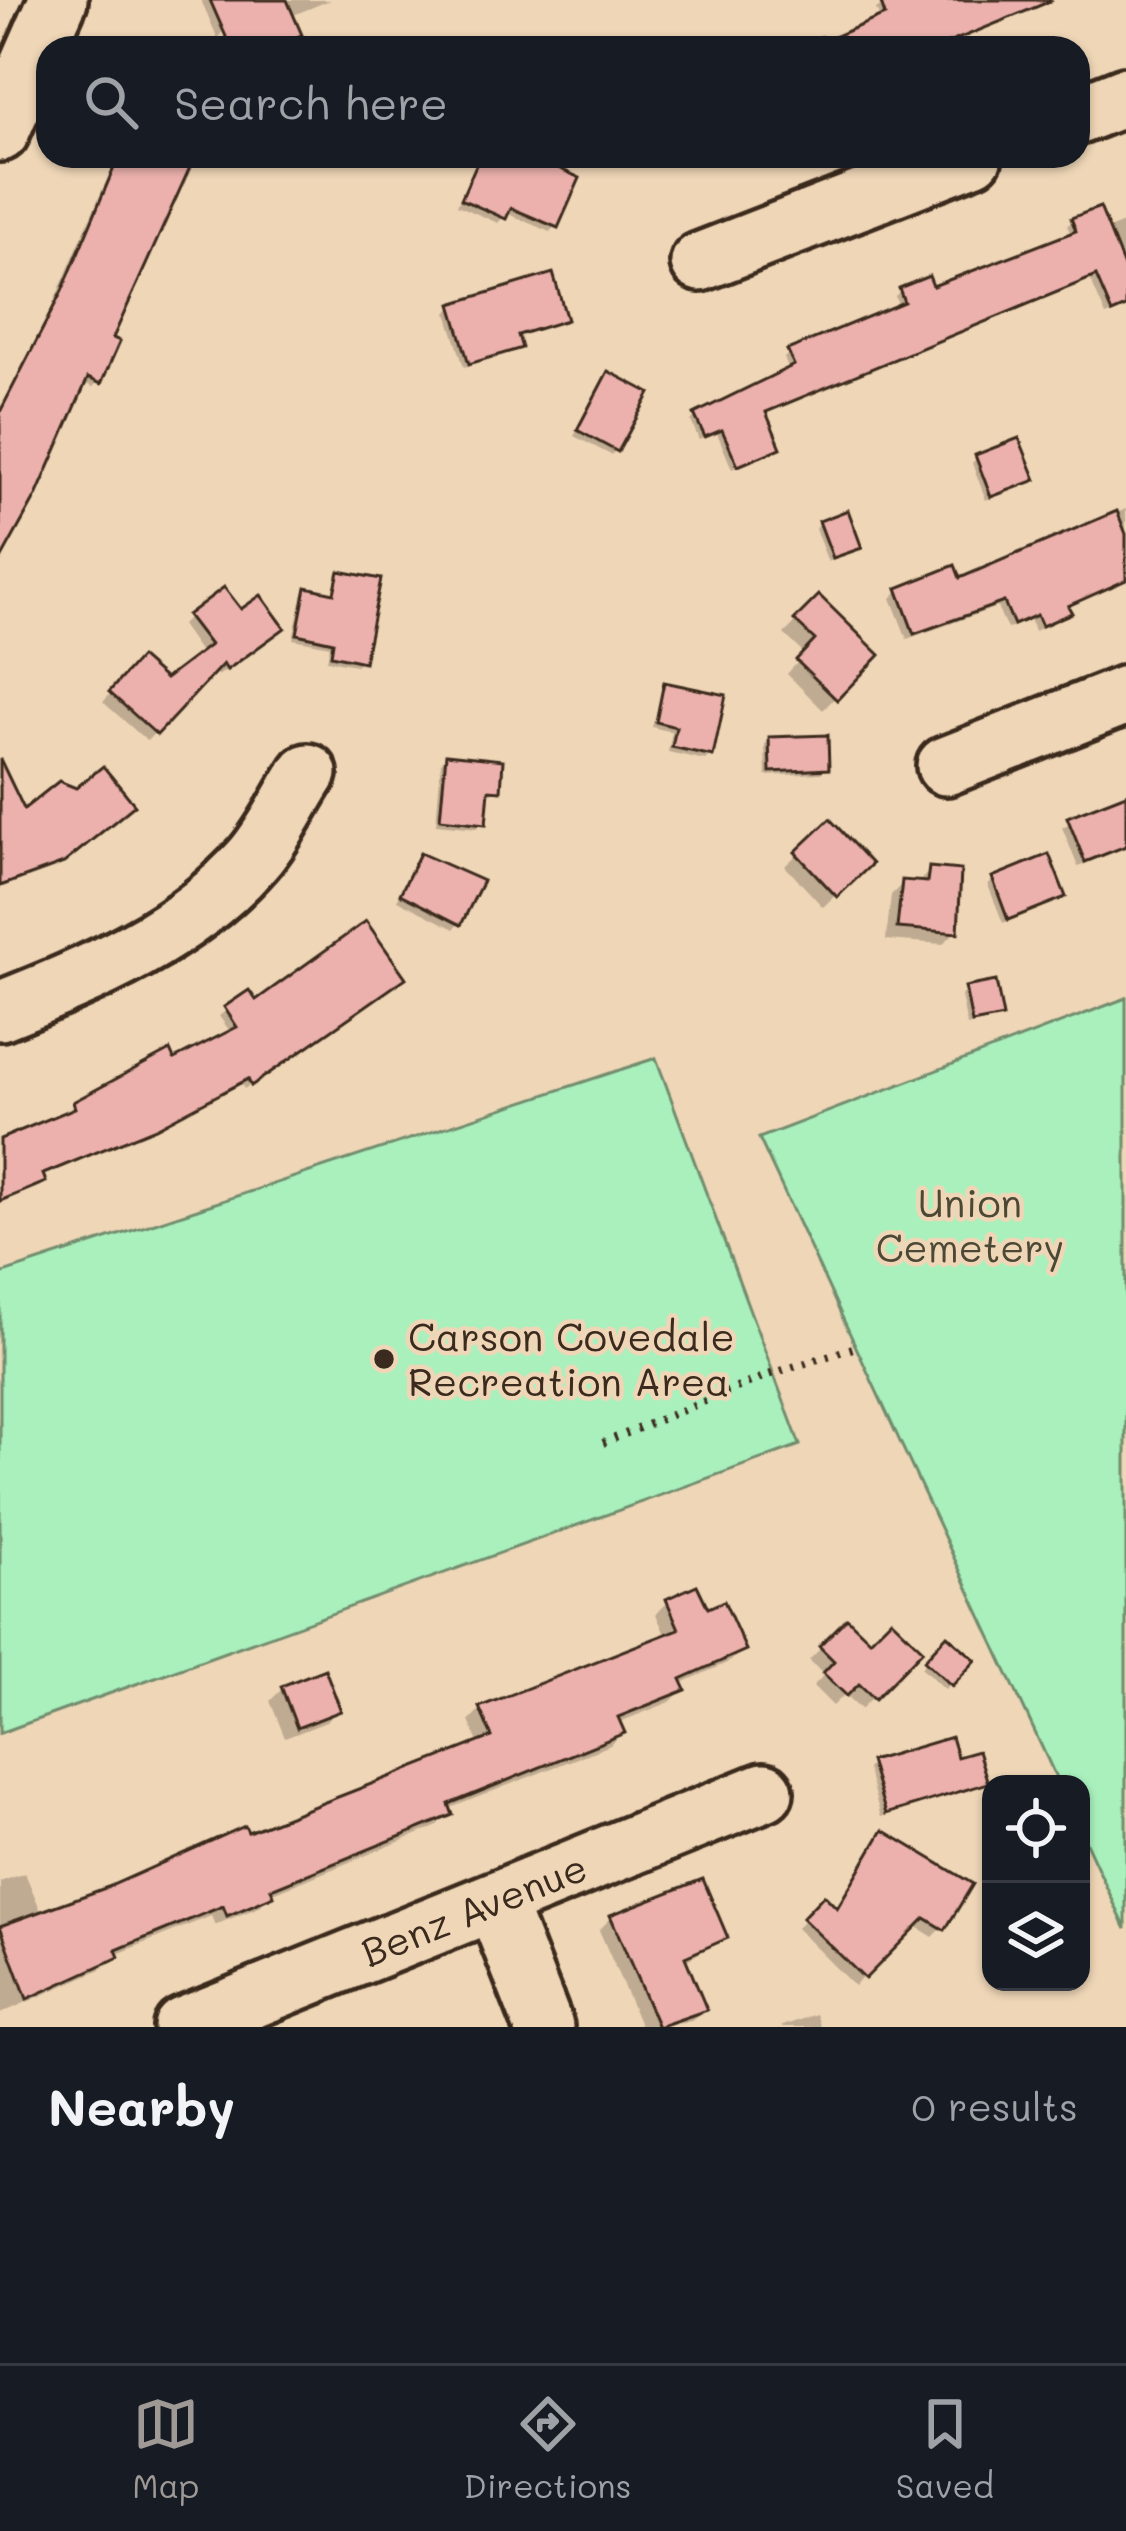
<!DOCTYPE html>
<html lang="en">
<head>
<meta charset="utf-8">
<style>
  :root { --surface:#171b24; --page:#242831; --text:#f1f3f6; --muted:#9ea1a6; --line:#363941; --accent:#9f9995 }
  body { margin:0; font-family:Mali,sans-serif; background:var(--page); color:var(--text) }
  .controls { position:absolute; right:36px; bottom:36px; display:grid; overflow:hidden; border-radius:24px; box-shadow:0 3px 9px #0004 }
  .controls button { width:108px; height:108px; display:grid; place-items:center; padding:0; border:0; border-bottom:3px solid var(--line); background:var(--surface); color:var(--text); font:60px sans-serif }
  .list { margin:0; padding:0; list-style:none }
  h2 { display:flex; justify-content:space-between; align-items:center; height:156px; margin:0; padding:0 48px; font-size:51px }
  h2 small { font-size:39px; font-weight:400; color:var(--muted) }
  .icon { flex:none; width:66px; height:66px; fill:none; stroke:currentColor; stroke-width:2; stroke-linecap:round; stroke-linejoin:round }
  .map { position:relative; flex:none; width:1126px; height:2027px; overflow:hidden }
  .search { position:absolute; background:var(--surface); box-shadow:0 3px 9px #0004; left:36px; right:36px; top:36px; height:132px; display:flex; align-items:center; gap:30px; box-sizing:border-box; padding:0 42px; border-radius:36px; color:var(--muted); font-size:45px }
  .sheet { height:336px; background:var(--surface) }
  nav { display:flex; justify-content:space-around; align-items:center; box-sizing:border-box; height:168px; border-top:3px solid var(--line); background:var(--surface); font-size:33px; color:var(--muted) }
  nav a { display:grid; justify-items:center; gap:6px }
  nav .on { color:var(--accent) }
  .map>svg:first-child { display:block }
</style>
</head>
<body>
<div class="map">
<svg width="1126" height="2027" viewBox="0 0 1126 2027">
  <rect width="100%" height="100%" fill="#efd6b7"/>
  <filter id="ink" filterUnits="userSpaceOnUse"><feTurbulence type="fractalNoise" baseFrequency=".00833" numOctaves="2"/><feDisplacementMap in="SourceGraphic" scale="24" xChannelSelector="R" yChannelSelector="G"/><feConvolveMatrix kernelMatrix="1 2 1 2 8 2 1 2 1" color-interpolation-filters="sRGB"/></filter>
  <g filter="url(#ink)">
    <!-- green -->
    <g fill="#a9f0bd" stroke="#728d6e" stroke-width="3">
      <path d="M1126 998V1929L1081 1832V1784H1059L759 1138Z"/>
      <path d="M656 1058 800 1445 0 1733V1274Z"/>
    </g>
    <!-- shadow -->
    <g fill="#0003">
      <path d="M201 0H239L218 39Z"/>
      <path d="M245 0H330L291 16 298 34 274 48H265Z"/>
      <path d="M889 0H1041L938 48H787L822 34 826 42 881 21 876 9Z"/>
      <path d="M172 39 191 48H165Z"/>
      <path d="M117 156H192L109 339 98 382 93 387 82 382 0 547V407L17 387Z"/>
      <path d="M482 156 513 168 525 156 555 226 550 232 506 213 498 223 457 205Z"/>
      <path d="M1073 220 1106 230 1126 222V268H1121L1126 308 1106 316 1090 279 764 414 777 447 732 469 717 433 699 440 691 421 696 416 789 371 784 358 789 353 899 307 895 296 900 291 931 290 1072 236 1067 226Z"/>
      <path d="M452 307 563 319 516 338 519 347 513 352 464 367 447 313Z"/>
      <path d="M608 375 616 450 611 455 574 436Z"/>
      <path d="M977 458 1032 479 986 500 972 463Z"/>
      <path d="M1126 509V580L1066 608 1061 619 1034 631 1030 620 1007 629 997 607 907 639 891 598 898 591 958 582Z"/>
      <path d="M821 523 858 547 828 562 815 529Z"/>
      <path d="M340 574 361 660 356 665 327 660 330 646 293 639 302 596 307 590 331 595Z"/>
      <path d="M819 599 876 655 823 710 787 674 805 654 784 634Z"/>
      <path d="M241 614 272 636 218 676 213 670 147 741 103 702 140 661 164 683 202 655 181 625 189 617Z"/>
      <path d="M665 685 711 754 705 760 668 752 672 732 652 727Z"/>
      <path d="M770 740 826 768 821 773 766 776 765 745Z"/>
      <path d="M447 757 498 790 486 795 478 828 436 824 441 762Z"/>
      <path d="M1126 797V847L1078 867 1062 827Z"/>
      <path d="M126 810 56 868 0 888V834Z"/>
      <path d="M830 823 868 864 823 907 785 866Z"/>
      <path d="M416 862 459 923 454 929 397 900Z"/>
      <path d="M930 871 955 932 943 944 886 940 891 895 903 883 916 884Z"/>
      <path d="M993 879 1062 896 1003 923 988 885Z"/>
      <path d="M396 984 244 1089 241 1083 146 1133 41 1177 36 1188 0 1203V1143L231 1033 219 1016 248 994 255 1004Z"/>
      <path d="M966 990 1000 1016 967 1026 961 996Z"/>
      <path d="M668 1602 706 1612 742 1649 731 1661 680 1684 682 1690 670 1702 617 1723 621 1733 610 1745 448 1809 438 1826 271 1894 259 1907 215 1925 211 1916 115 1955 103 1968 0 2014V1882L25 1873 43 1916 479 1745 469 1721 480 1709 666 1637 656 1614Z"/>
      <path d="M847 1622 870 1644 918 1650 861 1709 845 1694 833 1706 813 1686 824 1675 809 1660Z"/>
      <path d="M947 1639 971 1661 945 1689 921 1667Z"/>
      <path d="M282 1689 338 1710 326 1722 285 1738 270 1701Z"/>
      <path d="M872 1763 985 1782 881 1817 867 1769Z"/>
      <path d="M884 1834 942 1928 933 1937 914 1925 854 1986 796 1928 824 1900 835 1910Z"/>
      <path d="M611 1918 724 1938 684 1962 703 2009 691 2021 641 2027 599 1930Z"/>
      <path d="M816 2014 821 2027H781L783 2026Z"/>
    </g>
    <!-- building -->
    <g fill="#ecb1ac" stroke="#3b2a1e" stroke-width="3">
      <path d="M210 0H287L302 35 269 48H231Z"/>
      <path d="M880 0H1050L1051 1 936 48H808L885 15Z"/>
      <path d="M119 156H195L113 338 120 341 101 384 88 378 36 496 0 561V412L62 291Z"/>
      <path d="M480 156 515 166 519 156H532L580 178 558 228 511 208 506 219 461 199Z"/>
      <path d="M1100 207 1126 272V307L1112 313 1096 276 766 412 781 448 738 466 722 430 705 437 694 414 794 365 787 350 904 302 899 288 929 276 933 286 1076 231 1071 218Z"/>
      <path d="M553 273 567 320 518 335 522 348 469 364 451 304Z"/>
      <path d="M608 371 650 393 618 452 577 430Z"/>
      <path d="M1019 438 1036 480 991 497 975 455Z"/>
      <path d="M848 510 862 548 833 558 819 521Z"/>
      <path d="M1117 511 1126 534V580L1068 606 1072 613 1042 626 1037 615 1014 625 1004 602 914 634 897 588 955 565 960 578Z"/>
      <path d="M339 571 381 579 364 662 331 655 333 642 297 634 306 587 334 593Z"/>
      <path d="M224 587 241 609 261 595 285 628 227 670 223 664 157 735 109 692 140 657 165 679 210 645 187 615Z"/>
      <path d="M819 595 880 655 837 700 796 660 815 640 794 620Z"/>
      <path d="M664 682 726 695 713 756 672 747 676 727 656 722Z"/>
      <path d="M828 735 829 769 770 772 769 737Z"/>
      <path d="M446 754 503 760 501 791 489 790 486 824 440 819Z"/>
      <path d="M0 759 24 809 59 781 76 788 103 766 135 805 64 863 0 886Z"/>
      <path d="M1126 794V846L1085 862 1067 817Z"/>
      <path d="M830 819 872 864 837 897 795 852Z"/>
      <path d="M420 853 483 881 461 925 400 894Z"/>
      <path d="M1049 854 1066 897 1008 920 992 877Z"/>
      <path d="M929 867 961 870 958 933 897 928 902 880 927 882Z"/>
      <path d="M366 921 406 978 251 1086 248 1079 156 1128 43 1174 46 1182 0 1201V1139L75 1108 73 1102 170 1050 174 1059 237 1027 224 1007 249 990 256 1000Z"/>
      <path d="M996 981 1003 1017 972 1023 965 987Z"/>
      <path d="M697 1585 708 1608 724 1601 746 1650 681 1679 686 1690 618 1717 625 1733 449 1804 453 1815 271 1889 274 1896 227 1916 223 1906 116 1950 119 1957 27 1999 0 1926 108 1887 245 1826 248 1832 492 1737 479 1707 679 1629 666 1599Z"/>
      <path d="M847 1618 870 1640 891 1619 923 1650 875 1699 859 1684 847 1696 823 1673 834 1661 819 1646Z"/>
      <path d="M947 1635 976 1660 952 1686 924 1660Z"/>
      <path d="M325 1669 341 1711 297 1728 281 1686Z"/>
      <path d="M951 1737 957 1757 978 1751 988 1783 886 1814 870 1761Z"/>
      <path d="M883 1830 973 1884 945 1930 925 1918 865 1979 802 1918 824 1895 837 1908Z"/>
      <path d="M703 1879 728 1938 685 1957 707 2010 658 2027 610 1915Z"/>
    </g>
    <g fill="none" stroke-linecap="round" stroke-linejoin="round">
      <defs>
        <g id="minor">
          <path d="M1078 115 1126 96"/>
          <path d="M0 132 58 0"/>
          <path d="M700 262 973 156"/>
          <path d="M946 766 1126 695"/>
          <path d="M0 1011C93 974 185 936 253 859 274 835 290 801 308 773"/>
          <path d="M495 1902 544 2027"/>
          <path d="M183 2027 764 1792"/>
        </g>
      </defs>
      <!-- minor casing -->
      <use href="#minor" stroke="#3b2a1e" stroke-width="66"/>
      <!-- path -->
      <path stroke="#3b2a1e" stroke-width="8" stroke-dasharray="3 9" stroke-linecap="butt" d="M603 1443 768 1375 856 1347"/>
      <!-- minor -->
      <use href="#minor" stroke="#efd6b7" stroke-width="57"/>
    </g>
  </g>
  <!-- markers -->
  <circle fill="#3b2a1e" stroke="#efd6b7" stroke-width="4.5" cx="384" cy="1359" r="12"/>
  <g text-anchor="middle" stroke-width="9" stroke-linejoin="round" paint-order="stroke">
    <!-- park labels -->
    <g font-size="39" fill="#4c4836" stroke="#efd6b7">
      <text x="970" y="1217">Union<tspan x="970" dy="45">Cemetery</tspan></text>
    </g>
    <!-- poi labels -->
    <g font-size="39" fill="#3b2a1e" stroke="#efd6b7" text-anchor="start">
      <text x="408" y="1351">Carson Covedale<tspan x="408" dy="45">Recreation Area</tspan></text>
    </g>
    <!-- street labels -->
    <g font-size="39" fill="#3b2a1e" stroke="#efd6b7">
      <text transform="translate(474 1910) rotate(-22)" y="14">Benz Avenue</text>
    </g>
  </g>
</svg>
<div class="controls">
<button><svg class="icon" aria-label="locate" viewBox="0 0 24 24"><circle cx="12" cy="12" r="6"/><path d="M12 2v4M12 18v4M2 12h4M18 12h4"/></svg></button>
<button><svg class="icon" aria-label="layers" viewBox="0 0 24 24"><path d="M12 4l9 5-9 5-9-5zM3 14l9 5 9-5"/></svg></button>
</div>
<div class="search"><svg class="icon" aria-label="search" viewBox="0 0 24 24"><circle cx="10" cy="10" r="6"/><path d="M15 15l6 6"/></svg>Search here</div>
</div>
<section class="sheet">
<h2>Nearby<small>0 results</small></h2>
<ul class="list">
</ul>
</section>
<nav>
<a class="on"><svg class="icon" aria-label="map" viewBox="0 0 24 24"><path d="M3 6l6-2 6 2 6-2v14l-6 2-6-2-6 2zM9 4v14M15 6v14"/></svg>Map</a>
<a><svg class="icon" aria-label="directions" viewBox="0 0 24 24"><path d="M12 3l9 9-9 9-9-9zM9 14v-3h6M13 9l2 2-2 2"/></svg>Directions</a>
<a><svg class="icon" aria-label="saved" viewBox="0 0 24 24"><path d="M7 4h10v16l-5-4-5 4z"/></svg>Saved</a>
</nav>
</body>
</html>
